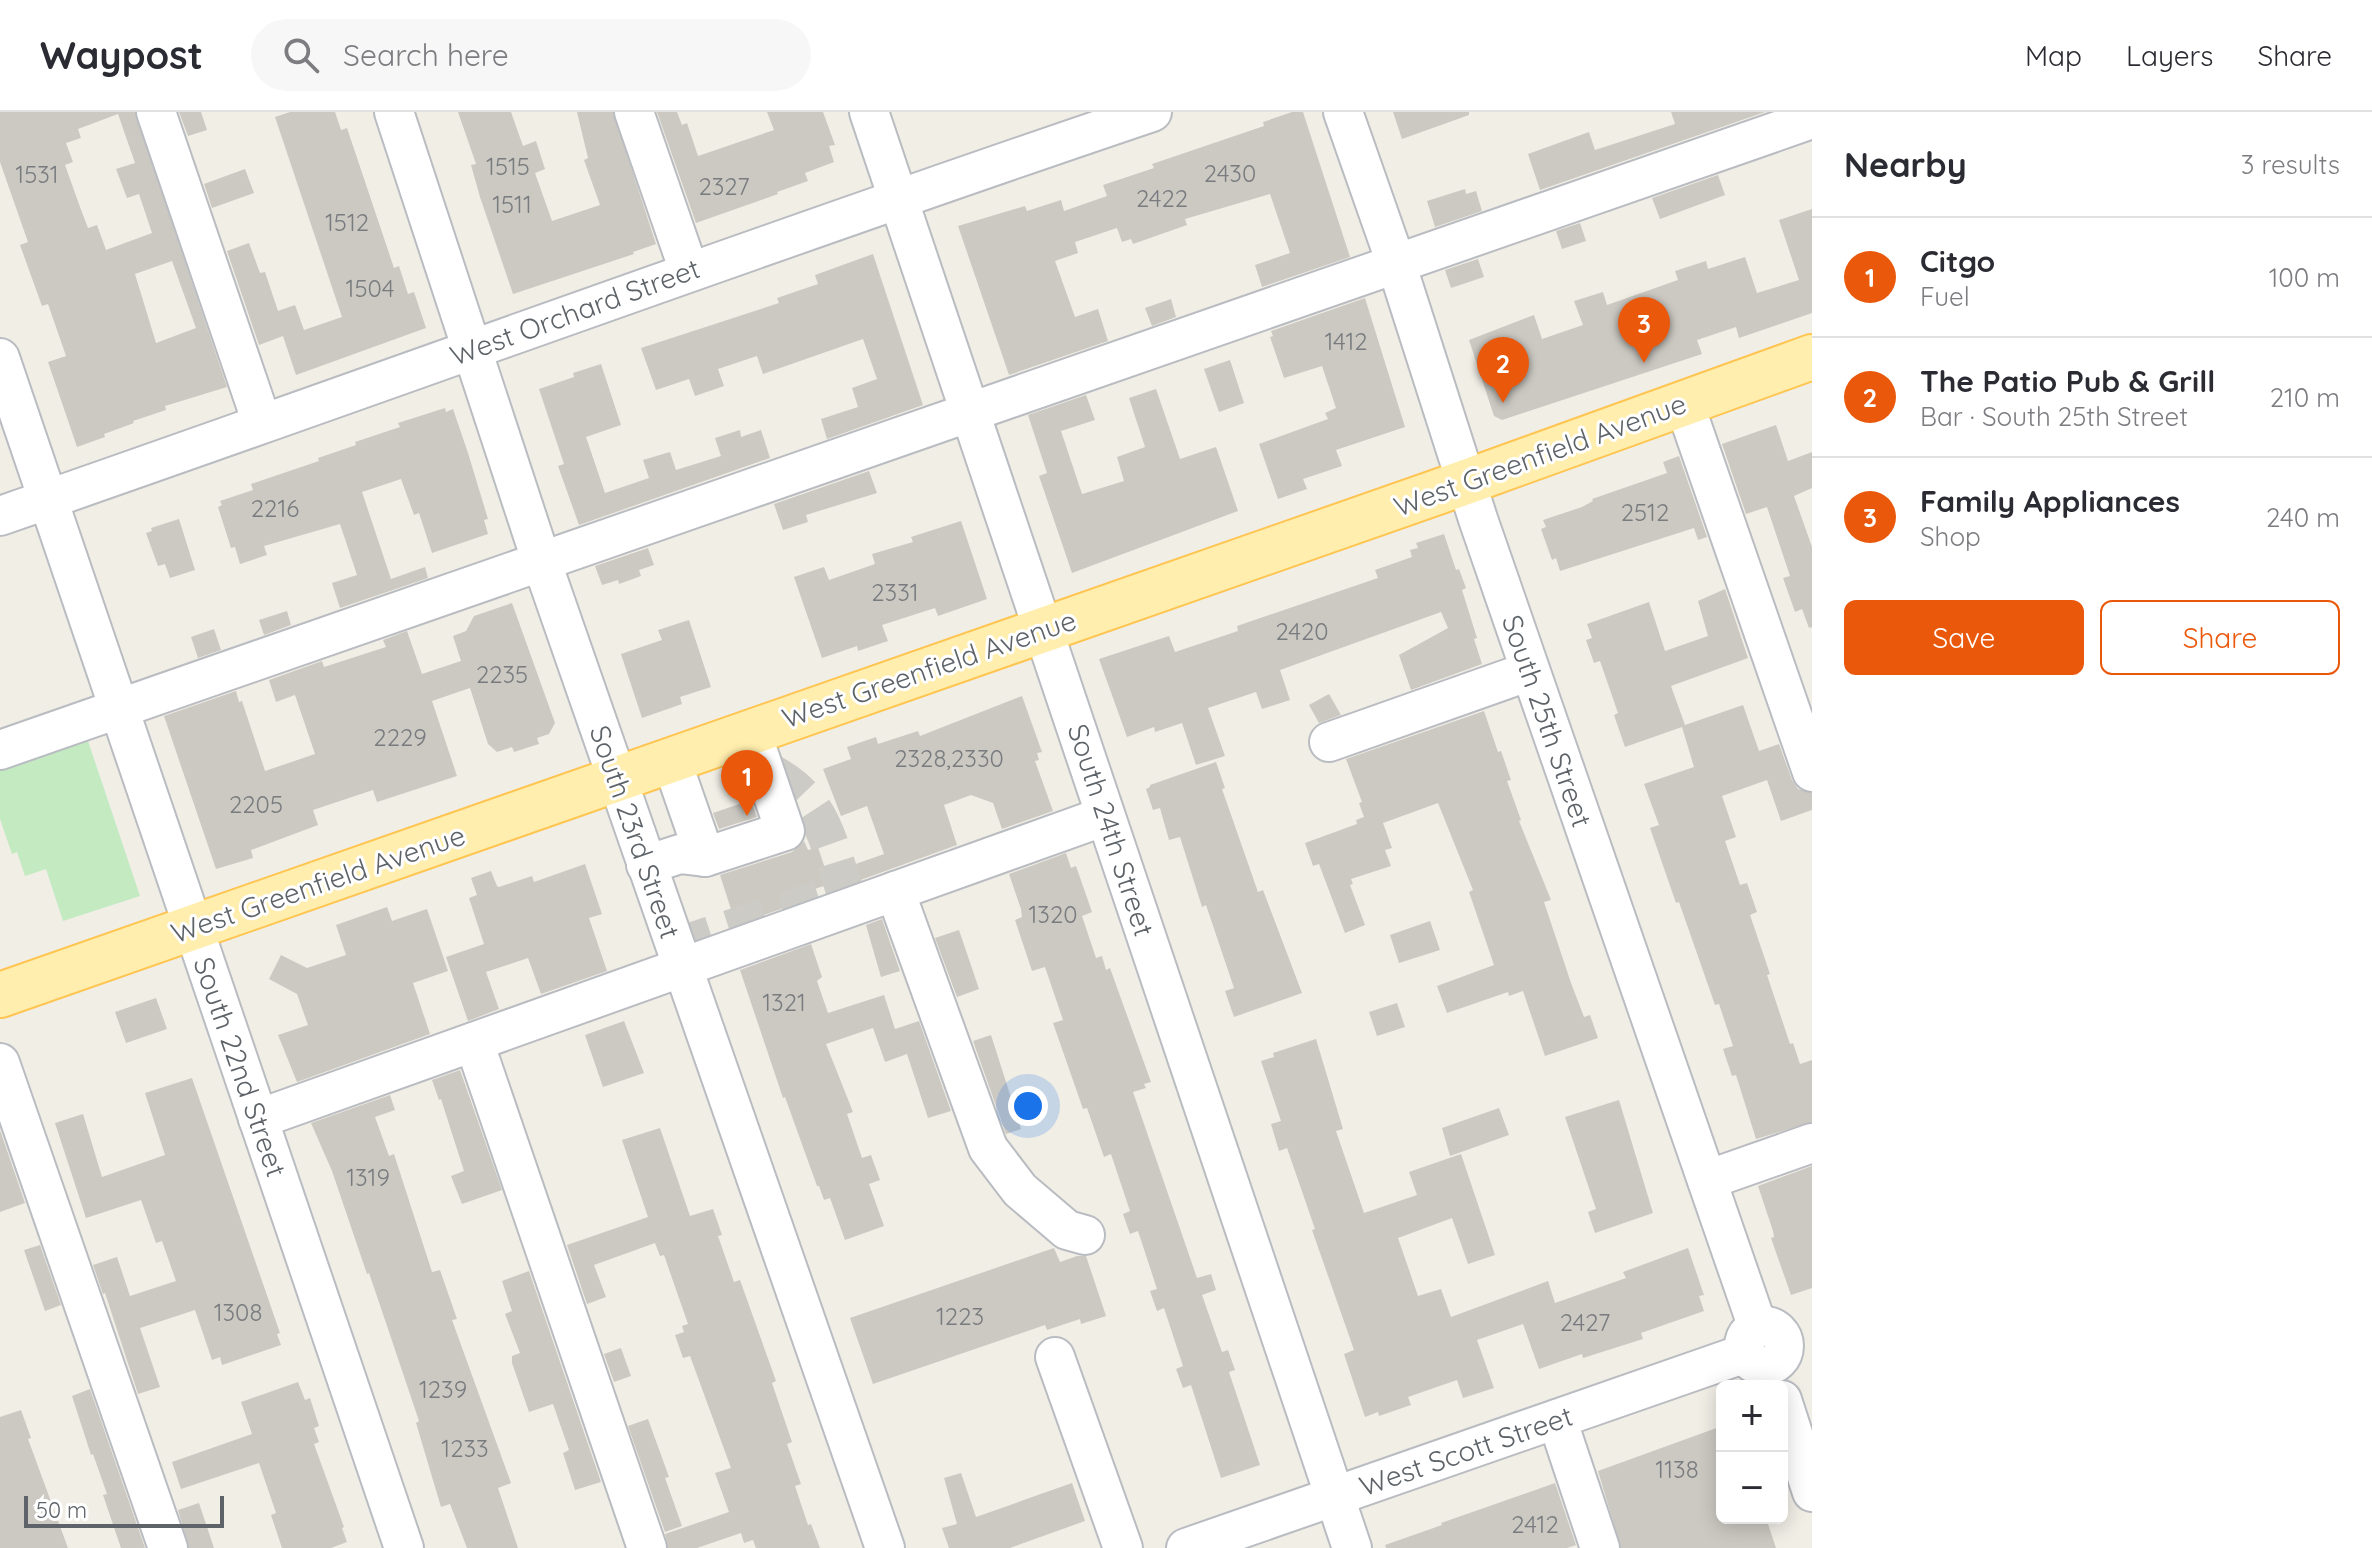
<!DOCTYPE html>
<html lang="en">
<head>
<meta charset="utf-8">
<style>
  :root { --surface:#fff; --page:#f7f7f7; --text:#2b2b33; --muted:#7c7c81; --line:#e1e1e2; --accent:#ea580c }
  body { margin:0; font-family:Quicksand,sans-serif; background:var(--page); color:var(--text) }
  .controls { position:absolute; right:24px; bottom:24px; display:grid; overflow:hidden; border-radius:12px; box-shadow:0 4px 20px #0003 }
  .controls button { width:72px; height:72px; display:grid; place-items:center; padding:0; border:0; border-bottom:2px solid var(--line); background:var(--surface); color:var(--text); font:40px sans-serif }
  .scale { position:absolute; left:24px; bottom:20px; width:200px; box-sizing:border-box; padding-left:8px; border:4px solid #5d6368; border-top:0; font-size:22px; line-height:28px; white-space:nowrap; color:#5d6368; -webkit-text-stroke:6px #fff; paint-order:stroke }
  .you { position:absolute; left:1028px; top:994px; width:28px; height:28px; margin:-20px; border:6px solid #fff; border-radius:50%; background:#1a73e8; box-shadow:0 0 0 12px #1a73e833 }
  .badge { display:grid; place-items:center; width:52px; height:52px; border-radius:50%; background:var(--accent); color:#fff; font-size:26px; font-weight:700 }
  .pin { position:absolute; translate:-50% -66px; filter:drop-shadow(0 2px 4px #0008) }
  .pin::after { content:''; position:absolute; top:42px; width:28px; height:24px; background:inherit; clip-path:polygon(0 0,100% 0,50% 100%) }
  .list { margin:0; padding:0; list-style:none }
  h2 { display:flex; justify-content:space-between; align-items:center; height:104px; margin:0; padding:0 32px; font-size:34px }
  h2 small { font-size:26px; font-weight:400; color:var(--muted) }
  .list li { display:grid; grid-template-columns:52px 1fr auto; gap:24px; align-items:center; box-sizing:border-box; height:120px; padding:0 32px; border-top:2px solid var(--line) }
  .list b { display:block; font-size:30px; white-space:nowrap }
  .list p { margin:0; font-size:26px; white-space:nowrap; color:var(--muted) }
  .list em { font-size:26px; font-style:normal; color:var(--muted) }
  .actions { display:flex; gap:16px; padding:24px 32px }
  .actions a { flex:1; padding:18px 0; border:2px solid var(--accent); border-radius:12px; text-align:center; font-size:28px; color:var(--accent) }
  .actions .main { background:var(--accent); color:#fff }
  .icon { flex:none; width:44px; height:44px; fill:none; stroke:currentColor; stroke-width:2; stroke-linecap:round; stroke-linejoin:round }
  .map { position:relative; flex:none; width:1812px; height:1436px; overflow:hidden }
  header { display:flex; align-items:center; gap:48px; box-sizing:border-box; height:112px; padding:0 40px; background:var(--surface); border-bottom:2px solid var(--line) }
  header strong { font-size:38px }
  nav { display:flex; gap:44px; margin-inline-start:auto; font-size:28px }
  .search { width:560px; height:72px; background:var(--page); display:flex; align-items:center; gap:20px; box-sizing:border-box; padding:0 28px; border-radius:44px; color:var(--muted); font-size:30px }
  main { display:flex }
  aside { flex:1; background:var(--surface) }
  .map>svg:first-child { display:block }
</style>
</head>
<body>
<header>
<strong>Waypost</strong>
<div class="search"><svg class="icon" aria-label="search" viewBox="0 0 24 24"><circle cx="10" cy="10" r="6"/><path d="M15 15l6 6"/></svg>Search here</div>
<nav><a>Map</a><a>Layers</a><a>Share</a></nav>
</header>
<main>
<div class="map">
<svg width="1812" height="1436" viewBox="0 0 1812 1436">
  <rect width="100%" height="100%" fill="#f1eee6"/>
  <!-- green -->
  <path fill="#c3eac1" d="M86 623 140 784 63 809 46 757 25 764 17 740 12 742 0 707V652Z"/>
  <!-- building -->
  <g fill="#ccc9c3" fill-rule="evenodd">
    <path d="M0 0H135L227 275 165 294 166 298 133 309 134 311 104 322 105 325 77 335 48 250 66 244 48 192 42 194 20 133 28 130 0 50ZM118 2 135 51 116 57 127 86 139 82 152 121 106 138 97 113 88 116 80 95 65 53 73 50 66 31 81 26 78 17ZM172 149 196 216 156 231 135 162Z"/>
    <path d="M179 0H201L207 18 188 24Z"/>
    <path d="M290 0H335L341 18 347 16 394 156 399 154 408 182 414 180 426 216 296 263 283 224 259 233 227 139 249 131 260 161 265 160 278 199 295 193 304 218 342 205 275 5Z"/>
    <path d="M458 0H511L523 34 536 29 545 57 535 61 552 109 600 93 584 48 588 46 577 0H613L656 132 633 140 634 142 513 182 480 85 471 53 476 52Z"/>
    <path d="M657 0H677L682 13 687 11 698 44 774 18 767 0H823L835 33 829 34 834 50 805 61 808 69 777 80 778 82 696 111Z"/>
    <path d="M1292 0H1303L1350 145 1262 175 1255 153 1290 141 1270 82 1185 107 1187 113 1133 132 1131 127 1122 130 1117 116 1075 130 1078 141 1055 149 1075 205 1098 197 1108 229 1009 263 958 114 1025 94 1027 99 1061 88 1064 99 1107 84 1103 73 1154 56 1152 52 1264 14 1263 10Z"/>
    <path d="M1393 0H1469V3L1402 27Z"/>
    <path d="M1671 0H1765L1540 78 1528 42 1589 20 1595 38 1675 12Z"/>
    <path d="M245 57 254 81 212 96 204 72Z"/>
    <path d="M1718 63 1725 83 1660 107 1652 86Z"/>
    <path d="M1465 77 1466 82 1476 79 1482 99 1435 115 1427 89Z"/>
    <path d="M1812 97V201L1739 226 1736 215 1697 228 1702 242 1502 308 1494 304 1469 228 1534 203 1542 227 1583 213 1574 189 1603 180 1607 193 1678 168 1675 159 1706 149 1708 157 1745 145 1757 181 1799 168 1779 108Z"/>
    <path d="M1580 111 1586 129 1562 137 1556 119Z"/>
    <path d="M873 142 923 293 827 327 821 307 858 295 852 276 877 267 863 227 763 262 757 244 718 257 724 274 695 284 689 267 656 278 641 236 779 191 777 186 818 172 815 163Z"/>
    <path d="M1478 147 1484 165 1451 176 1445 158Z"/>
    <path d="M1365 186 1405 315 1336 338 1342 354 1303 367 1307 377 1278 387 1259 332 1328 307 1325 301 1336 296 1322 254 1284 266 1270 225 1273 224 1271 219Z"/>
    <path d="M1171 187 1176 205 1152 214 1145 196Z"/>
    <path d="M1230 248 1244 291 1219 300 1204 257Z"/>
    <path d="M601 252 621 313 586 325 605 381 649 366 643 348 663 342 670 340 676 358 721 344 715 326 740 318 741 325 761 318 770 346 579 413 558 354 564 352 539 277 574 265 573 261Z"/>
    <path d="M1156 277 1180 347 1216 335 1238 399 1072 461 1039 364 1047 361 1028 303 1086 283 1095 308 1061 319 1082 382 1124 369 1117 345 1145 335 1129 286Z"/>
    <path d="M445 296 446 300 453 297 468 341 488 407 484 408 488 422 432 441 419 401 414 403 401 367 362 380 391 467 425 455 428 466 340 496 332 471 357 463 340 412 264 434 267 443 240 452 235 435 231 436 218 395 222 393 220 389 253 378 251 372 319 349 318 346 356 333 355 330 400 315 398 311Z"/>
    <path d="M1776 313 1788 349 1812 340V376L1794 384 1812 435V515L1809 516 1802 497 1795 500 1783 466 1790 464 1767 395 1746 402 1722 332Z"/>
    <path d="M1679 344 1707 425 1698 428 1694 416 1560 459 1556 446 1552 448 1541 417 1546 415 1543 408 1582 395 1593 389 1592 387 1667 361 1663 350Z"/>
    <path d="M869 359 877 381 806 403 808 410 783 418 774 392Z"/>
    <path d="M179 407 195 458 170 466 165 452 158 454 146 421 152 419 151 416Z"/>
    <path d="M961 409 987 487 938 504 935 496 882 513 888 529 858 539 857 534 822 546 794 465 824 455 829 468 875 452 872 442 913 430 911 425Z"/>
    <path d="M1444 422 1456 458 1459 457 1466 476 1462 478 1477 526 1474 527 1482 552 1411 578 1399 543 1448 516 1441 500 1280 558 1290 588 1262 597 1256 580 1208 596 1225 644 1196 653 1182 611 1155 620 1154 615 1127 625 1099 547 1169 524 1175 540 1238 519 1237 514 1378 466 1375 458 1412 445 1410 438 1418 436 1416 431Z"/>
    <path d="M648 436 654 453 639 458 641 464 619 472 618 468 602 473 595 454Z"/>
    <path d="M1725 477 1748 546 1671 574 1685 613 1743 593 1759 639 1779 632 1792 668 1798 677 1812 681V698L1781 709 1767 668 1722 684 1736 725 1725 729 1740 773 1747 771 1757 800 1750 803 1770 862 1767 863 1790 932 1793 931 1800 952 1812 948V1010L1756 1027 1736 963 1732 964 1723 937 1733 934 1719 892 1715 893 1679 790 1676 791 1650 716 1659 713 1644 672 1694 655 1682 615 1625 635 1614 603 1618 601 1600 549 1594 551 1586 528 1592 526 1587 512 1649 490 1665 539 1708 524 1698 489Z"/>
    <path d="M512 491 555 611 549 622 537 626 539 632 514 640 512 635 497 640 488 632 470 576 432 589 457 664 377 690 373 678 313 698 318 713 251 738 253 746 216 757 164 604 236 579 239 590 242 589 265 659 315 642 295 583 276 590 269 568 322 549 324 555 386 535 383 528 407 519 422 562 461 549 453 524 466 519 474 504Z"/>
    <path d="M287 499 291 513 264 523 259 508Z"/>
    <path d="M689 508 711 575 680 585 682 592 642 606 621 542 662 528 658 518Z"/>
    <path d="M214 517 221 538 198 546 191 525Z"/>
    <path d="M1329 582 1341 603 1319 611 1309 593Z"/>
    <path d="M1022 584 1042 640 1037 641 1039 648 1035 649 1053 699 1002 717 993 691 971 683 944 693 957 733 855 770 850 754 884 742 867 694 841 704 823 657 851 647 847 635 876 625 878 632 918 619 920 624Z"/>
    <path d="M1484 599 1498 640 1501 639 1511 668 1507 669 1521 708 1519 709 1551 788 1544 790 1571 871 1584 905 1590 903 1598 926 1545 944 1523 879 1509 884 1508 880 1447 901 1437 874 1494 853 1469 780 1473 778 1438 691 1383 711 1392 736 1385 738 1391 754 1351 767 1353 772 1350 773 1365 813 1345 821 1319 752 1313 754 1305 731 1357 712 1356 708 1364 705 1359 691 1362 690 1346 647Z"/>
    <path d="M1216 650 1225 676 1222 677 1258 780 1263 778 1302 881 1234 905 1225 879 1234 876 1206 793 1202 795 1180 725 1169 728 1160 696 1153 698 1146 677 1150 675V673Z"/>
    <path d="M751 688 757 705 719 717 713 701Z"/>
    <path d="M804 729 808 738 818 735 830 772 793 784 795 792 736 813 720 763 792 740Z"/>
    <path d="M1066 741 1071 756 1076 754 1092 800 1082 804 1096 846 1102 844 1106 858 1110 856 1151 970 1144 972 1146 976 1133 980 1197 1166 1211 1162 1216 1178 1202 1183 1222 1240 1228 1238 1235 1258 1229 1260 1260 1353 1221 1366 1191 1273 1183 1276 1176 1257 1183 1254 1164 1196 1157 1199 1150 1179 1157 1177 1138 1119 1130 1122 1123 1102 1130 1099 1111 1042 1104 1045 1087 996 1083 997 1053 911 1063 908 1045 855 1032 859 1015 808 1022 805 1021 797 1009 762Z"/>
    <path d="M585 752 602 802 589 806 607 859 541 882 528 846 486 860 499 897 468 909 446 845 484 832 469 786 477 783 471 766 491 759 497 774 499 775 532 764 534 770Z"/>
    <path d="M387 795 392 809 427 797 448 859 413 871 430 922 297 970 278 923 308 913 297 882 269 867 281 843 307 856 346 843 336 813Z"/>
    <path d="M882 807 900 859 881 865 866 813Z"/>
    <path d="M1430 809 1440 838 1399 851 1390 823Z"/>
    <path d="M959 818 979 877 957 885 935 826Z"/>
    <path d="M811 832 822 865 817 869 828 901 884 883 895 917 919 909 951 999 928 1006 907 942 885 950 873 916 826 932 853 1000 847 1002 862 1046 871 1043 880 1068 869 1072 884 1114 845 1128 830 1086 824 1088 819 1074H817L785 985 783 986 740 858Z"/>
    <path d="M156 886 167 917 126 931 115 900Z"/>
    <path d="M1397 891 1405 915 1377 924 1369 900Z"/>
    <path d="M624 909 644 961 603 975 585 923Z"/>
    <path d="M991 923 1021 1017 1006 1022 973 929Z"/>
    <path d="M1316 927 1343 1017 1336 1019 1364 1101 1417 1083 1409 1060 1461 1042 1495 1143 1468 1152 1452 1106 1398 1126 1418 1184 1441 1177 1451 1205 1548 1169 1555 1191 1626 1166 1623 1160 1688 1136 1704 1183 1699 1184 1704 1199 1641 1221 1643 1227 1583 1246 1582 1242 1539 1257 1523 1212 1477 1228 1494 1276 1463 1286 1457 1268 1408 1285 1411 1293 1379 1304 1378 1300 1365 1305 1344 1242 1354 1238 1312 1118 1315 1117 1287 1036 1279 1039 1271 1012 1281 1009 1261 949 1274 945 1273 941Z"/>
    <path d="M460 958 502 1078 462 1092 451 1064 464 1059 441 987 439 988 432 968Z"/>
    <path d="M192 966 280 1221 277 1222 281 1233 222 1253 220 1245 212 1248 195 1198 140 1216 160 1275 138 1282 105 1181 103 1182 93 1153 117 1145 130 1184 176 1169 162 1129 156 1131 141 1088 86 1106 55 1011 83 1002 102 1065 165 1043 145 981Z"/>
    <path d="M390 983 395 998 375 1005 389 1044 394 1042 432 1160 440 1158 457 1207 452 1208 511 1371 498 1376 518 1436H467L450 1392 441 1395 416 1311 419 1309 385 1208 369 1161 367 1162 332 1059 311 1011Z"/>
    <path d="M1619 988 1653 1101 1595 1121 1588 1100 1596 1097 1565 1005Z"/>
    <path d="M1499 996 1509 1023 1450 1044 1442 1016Z"/>
    <path d="M660 1016 690 1104 713 1097 722 1123 718 1124 734 1170 740 1168 776 1269 772 1271 792 1330 787 1332 801 1372 795 1374 808 1413 811 1412 820 1436H756L753 1428 744 1431 741 1421 697 1436H668L665 1422 729 1400 715 1361 731 1356 690 1244 683 1246 675 1223 684 1220 682 1214 688 1212 664 1143 660 1144 655 1131 594 1153 606 1185 587 1192 567 1133 648 1105 622 1028Z"/>
    <path d="M0 1018 25 1091 0 1100Z"/>
    <path d="M1812 1054V1176L1791 1183 1771 1126 1774 1125 1773 1119 1758 1074Z"/>
    <path d="M40 1133 61 1193 45 1199 24 1138Z"/>
    <path d="M1054 1136 1060 1150 1077 1144H1086L1106 1204 1081 1212 1080 1207 1047 1218 1045 1213 873 1272 850 1206Z"/>
    <path d="M529 1159 601 1370 575 1378 563 1341 569 1338 553 1292 529 1300 512 1251V1244L520 1241 505 1202 512 1199 502 1169Z"/>
    <path d="M621 1236 631 1264 614 1270 604 1242Z"/>
    <path d="M298 1270 305 1288 310 1286 319 1314 314 1316 319 1330 314 1332 344 1415 342 1416 347 1430 331 1436H282L271 1403 276 1401 259 1351 181 1377 172 1350 252 1322 241 1290Z"/>
    <path d="M90 1277 145 1436H121L103 1383 107 1382 93 1342 91 1343 72 1284Z"/>
    <path d="M21 1298 31 1326 28 1327 68 1436H0V1305Z"/>
    <path d="M648 1307 669 1365 665 1366 682 1414 665 1420 628 1314Z"/>
    <path d="M1722 1314V1406H1766L1776 1436H1621L1598 1359Z"/>
    <path d="M961 1361 976 1405 1072 1371 1085 1409 1010 1436H949L942 1416 957 1412 944 1366Z"/>
    <path d="M1555 1371 1576 1433 1567 1436H1386L1385 1433 1442 1413 1441 1411Z"/>
    <path d="M199 1391 214 1436H189L178 1398Z"/>
  </g>
  <g fill="none" stroke-linecap="round" stroke-linejoin="round">
    <!-- minor-tunnel -->
    <path stroke="#cccbc6" stroke-width="38" stroke-dasharray="38 19" stroke-linecap="butt" d="M675 835 845 779C825 721 822 686 764 657"/>
    <defs>
      <g id="minor">
        <path d="M156 0 262 311"/>
        <path d="M394 0 542 451 885 1436"/>
        <path d="M634 0 689 159"/>
        <path d="M869 0 1352 1436"/>
        <path d="M1343 0 1396 151 1478 407 1758 1216"/>
        <path d="M0 246 404 1436"/>
        <path d="M1684 291 1812 660"/>
        <path d="M0 404C384 271 766 130 1152 0"/>
        <path d="M1329 630 1530 559"/>
        <path d="M0 638 1812 7"/>
        <path d="M671 647 705 745"/>
        <path d="M646 753 680 742 705 745 785 719 751 619"/>
        <path d="M895 779 988 1036 1020 1078 1067 1118 1085 1123"/>
        <path d="M474 930 647 1436"/>
        <path d="M0 951 168 1436"/>
        <path d="M258 1007 1105 704"/>
        <path d="M1707 1068 1812 1031"/>
        <circle cx="1764" cy="1234" r="20"/>
        <path d="M1055 1245 1123 1436"/>
        <path d="M1782 1288 1812 1380"/>
        <path d="M1557 1307 1600 1436"/>
        <path d="M1186 1436 1746 1241"/>
      </g>
      <path id="major" d="M0 883 1466 370 1812 245"/>
    </defs>
    <!-- minor casing -->
    <use href="#minor" stroke="#b9bcc1" stroke-width="42"/>
    <!-- major casing -->
    <use href="#major" stroke="#fec552" stroke-width="48"/>
    <!-- minor -->
    <use href="#minor" stroke="#fff" stroke-width="38"/>
    <!-- major -->
    <use href="#major" stroke="#ffeead" stroke-width="44"/>
  </g>
  <g text-anchor="middle" stroke-width="6" stroke-linejoin="round" paint-order="stroke">
    <!-- number labels -->
    <g font-size="24" fill="#797c7f">
      <text x="508" y="63">1515</text>
      <text x="1230" y="70">2430</text>
      <text x="37" y="71">1531</text>
      <text x="724" y="83">2327</text>
      <text x="1162" y="95">2422</text>
      <text x="512" y="101">1511</text>
      <text x="347" y="119">1512</text>
      <text x="370" y="185">1504</text>
      <text x="1346" y="238">1412</text>
      <text x="275" y="405">2216</text>
      <text x="1645" y="409">2512</text>
      <text x="895" y="489">2331</text>
      <text x="1302" y="528">2420</text>
      <text x="502" y="571">2235</text>
      <text x="400" y="634">2229</text>
      <text x="949" y="655">2328,2330</text>
      <text x="256" y="701">2205</text>
      <text x="1053" y="811">1320</text>
      <text x="784" y="899">1321</text>
      <text x="368" y="1074">1319</text>
      <text x="238" y="1209">1308</text>
      <text x="960" y="1213">1223</text>
      <text x="1585" y="1219">2427</text>
      <text x="443" y="1286">1239</text>
      <text x="465" y="1345">1233</text>
      <text x="1677" y="1366">1138</text>
      <text x="1535" y="1421">2412</text>
    </g>
    <!-- street labels -->
    <g font-size="28" fill="#5d6368" stroke="#fff">
      <text transform="translate(575 200) rotate(-20)" y="10">West Orchard Street</text>
      <text transform="translate(1540 343) rotate(-20)" y="10">West Greenfield Avenue</text>
      <text transform="translate(929 557) rotate(-19)" y="10">West Greenfield Avenue</text>
      <text transform="translate(1547 609) rotate(71)" y="10">South 25th Street</text>
      <text transform="translate(1111 718) rotate(72)" y="10">South 24th Street</text>
      <text transform="translate(635 720) rotate(71)" y="10">South 23rd Street</text>
      <text transform="translate(318 772) rotate(-19)" y="10">West Greenfield Avenue</text>
      <text transform="translate(240 955) rotate(71)" y="10">South 22nd Street</text>
      <text transform="translate(1466 1339) rotate(-19)" y="10">West Scott Street</text>
    </g>
  </g>
</svg>
<div class="controls">
<button>+</button>
<button>−</button>
</div>
<div class="scale">50 m</div>
<div class="you"></div>
<div class="pin badge" style="left:747px;top:704px">1</div>
<div class="pin badge" style="left:1503px;top:291px">2</div>
<div class="pin badge" style="left:1644px;top:251px">3</div>
</div>
<aside>
<h2>Nearby<small>3 results</small></h2>
<ul class="list">
<li><span class="badge">1</span><div><b>Citgo</b><p>Fuel</p></div><em>100 m</em></li>
<li><span class="badge">2</span><div><b>The Patio Pub &amp; Grill</b><p>Bar · South 25th Street</p></div><em>210 m</em></li>
<li><span class="badge">3</span><div><b>Family Appliances</b><p>Shop</p></div><em>240 m</em></li>
</ul>
<div class="actions"><a class="main">Save</a><a>Share</a></div>
</aside>
</main>
</body>
</html>
